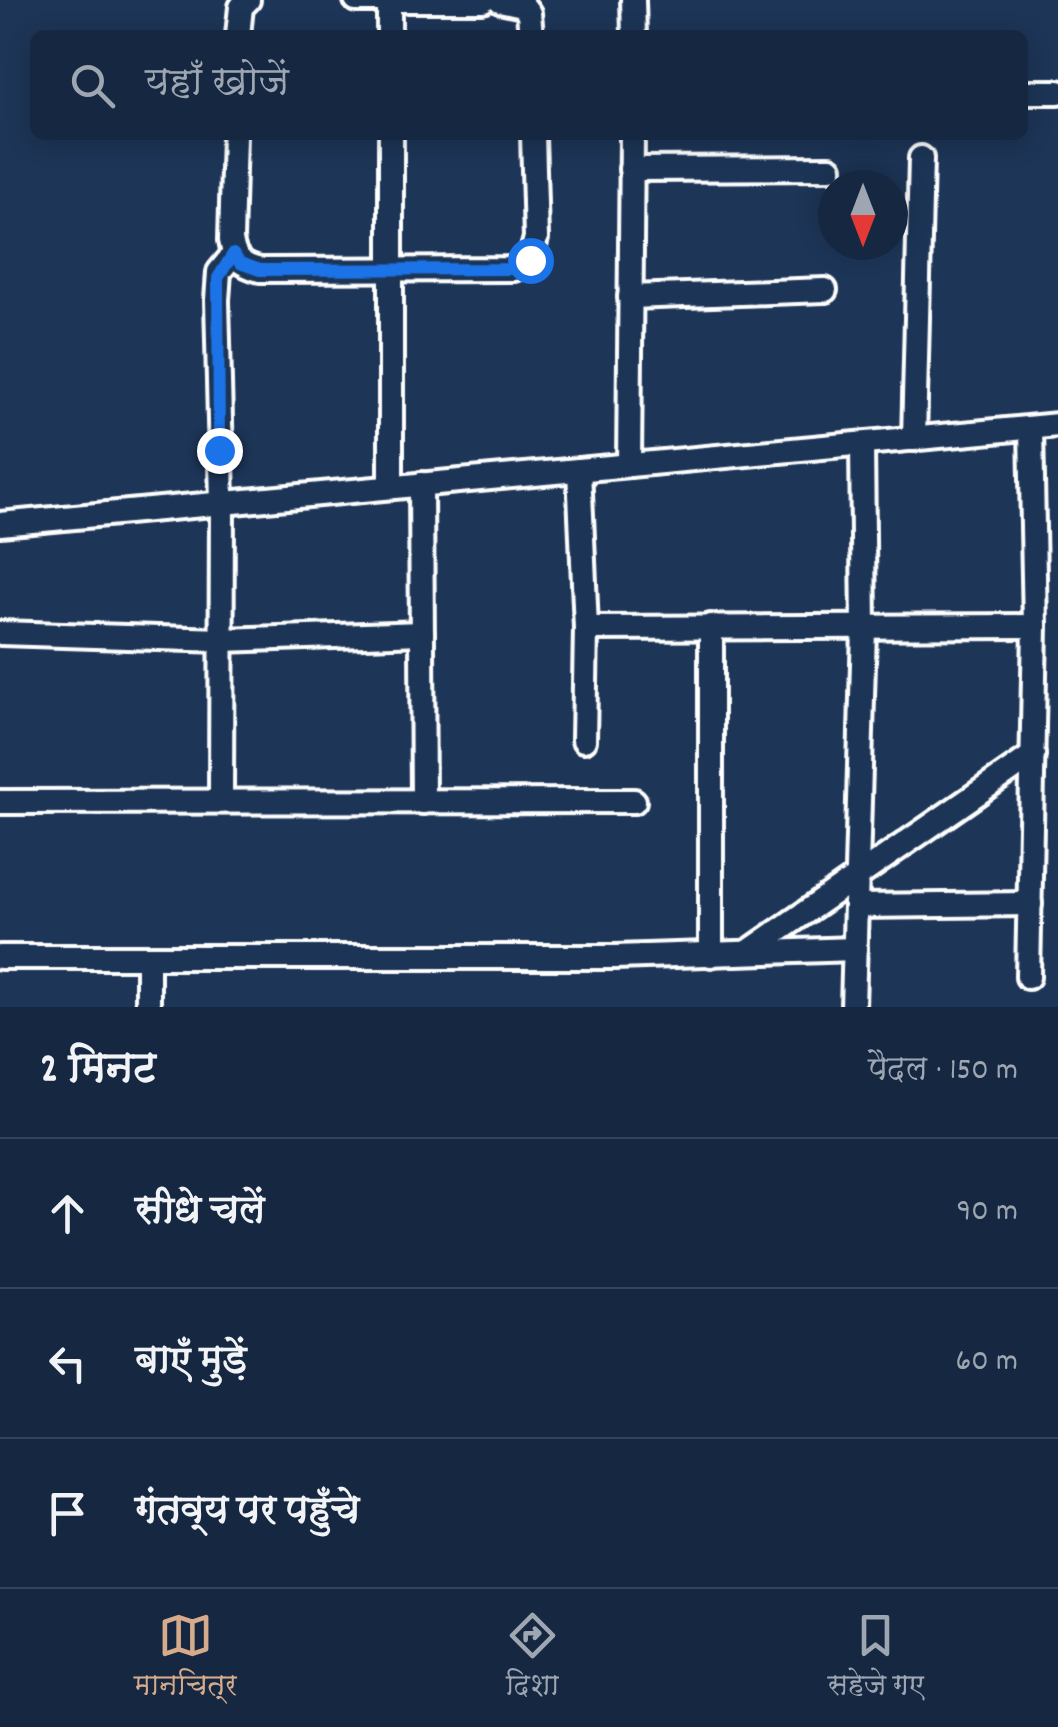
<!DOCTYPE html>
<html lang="hi">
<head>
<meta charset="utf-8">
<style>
  :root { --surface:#162841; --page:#1f3048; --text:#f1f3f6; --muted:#9ea6b1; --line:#35445a; --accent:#d6ab8b }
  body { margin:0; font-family:Dekko,"Playpen Sans Deva",sans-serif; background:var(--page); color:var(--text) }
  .compass { position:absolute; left:818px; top:170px; width:90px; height:90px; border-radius:50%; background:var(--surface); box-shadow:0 5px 25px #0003; rotate:180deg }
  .stop { position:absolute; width:30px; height:30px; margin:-22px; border:8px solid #1a73e8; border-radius:50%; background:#fff }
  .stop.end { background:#1a73e8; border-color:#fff; box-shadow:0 2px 10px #0008 }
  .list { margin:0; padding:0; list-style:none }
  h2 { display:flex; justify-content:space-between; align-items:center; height:130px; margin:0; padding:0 40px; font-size:42px }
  h2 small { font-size:32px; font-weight:400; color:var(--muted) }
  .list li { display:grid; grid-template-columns:65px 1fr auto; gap:30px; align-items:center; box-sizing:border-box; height:150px; padding:0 40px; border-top:2px solid var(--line) }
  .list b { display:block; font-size:38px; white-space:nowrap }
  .list em { font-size:32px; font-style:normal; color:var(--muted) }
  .icon { flex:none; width:55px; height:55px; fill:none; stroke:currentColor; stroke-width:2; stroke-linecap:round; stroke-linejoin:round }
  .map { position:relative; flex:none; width:1058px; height:1007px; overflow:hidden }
  .search { position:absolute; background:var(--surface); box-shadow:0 5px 25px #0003; left:30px; right:30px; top:30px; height:110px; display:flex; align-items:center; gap:25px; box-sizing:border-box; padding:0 35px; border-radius:15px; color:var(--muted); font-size:38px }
  .sheet { height:580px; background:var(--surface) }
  nav { display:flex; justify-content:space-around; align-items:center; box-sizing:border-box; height:140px; border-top:2px solid var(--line); background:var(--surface); font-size:28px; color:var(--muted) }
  nav a { display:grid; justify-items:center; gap:5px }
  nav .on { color:var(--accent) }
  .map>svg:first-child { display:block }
</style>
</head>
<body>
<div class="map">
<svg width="1058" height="1007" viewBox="0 0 1058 1007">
  <rect width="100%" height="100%" fill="#1d3557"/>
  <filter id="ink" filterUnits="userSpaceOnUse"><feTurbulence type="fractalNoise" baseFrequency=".01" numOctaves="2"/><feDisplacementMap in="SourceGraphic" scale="20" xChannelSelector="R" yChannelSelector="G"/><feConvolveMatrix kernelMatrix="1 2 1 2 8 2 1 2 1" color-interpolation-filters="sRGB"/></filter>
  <g filter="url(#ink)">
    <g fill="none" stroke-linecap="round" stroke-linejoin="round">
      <defs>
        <g id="street">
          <path d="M356 0H483"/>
          <path d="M500 0 523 5 529 13 531 35"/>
          <path d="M633 0 634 35"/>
          <path d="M389 1V35"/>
          <path d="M238 35 241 7 248 0"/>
          <path d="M1023 92H1058"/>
          <path d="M234 135 231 240C234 259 241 265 260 270L514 269 530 260 536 238 533 135"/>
          <path d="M631 169 830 168"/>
          <path d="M630 297 825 290"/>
          <path d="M914 439 921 158"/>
          <path d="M629 465 632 135"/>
          <path d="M579 470 586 628 584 740"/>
          <path d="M421 484 423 802"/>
          <path d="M391 487V135"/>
          <path d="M0 524 1058 425"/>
          <path d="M711 626V955"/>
          <path d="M586 628 1035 626"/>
          <path d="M0 633 222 640 422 633"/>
          <path d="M221 801 222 502 217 300 219 272 233 255"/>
          <path d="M0 802 634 801"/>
          <path d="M857 906 1030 904"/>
          <path d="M748 952 1033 755"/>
          <path d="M0 957H615L855 949"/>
          <path d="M1028 977 1035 626 1031 428"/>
          <path d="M148 1007V959"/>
          <path d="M853 1007 864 629 862 444"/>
        </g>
      </defs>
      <!-- street casing -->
      <use href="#street" stroke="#fff" stroke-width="30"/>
      <!-- street -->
      <use href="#street" stroke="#1d3557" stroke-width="22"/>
    </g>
  </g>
  <g fill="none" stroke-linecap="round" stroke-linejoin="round" filter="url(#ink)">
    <!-- route -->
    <path stroke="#1a73e8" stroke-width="12" d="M219 450 218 278 233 254 240 263 260 270 514 269 530 260"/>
  </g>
</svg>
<svg class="compass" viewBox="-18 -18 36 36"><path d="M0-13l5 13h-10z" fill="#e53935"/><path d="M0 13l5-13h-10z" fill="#9ea6b1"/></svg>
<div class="stop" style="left:530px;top:260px"></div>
<div class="stop end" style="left:219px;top:450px"></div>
<div class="search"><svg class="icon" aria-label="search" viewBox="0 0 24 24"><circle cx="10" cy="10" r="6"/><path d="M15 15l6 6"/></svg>यहाँ खोजें</div>
</div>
<section class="sheet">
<h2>2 मिनट<small>पैदल · 150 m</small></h2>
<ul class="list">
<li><svg class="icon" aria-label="ahead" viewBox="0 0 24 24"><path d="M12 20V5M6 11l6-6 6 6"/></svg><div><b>सीधे चलें</b></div><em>90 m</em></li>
<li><svg class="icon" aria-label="left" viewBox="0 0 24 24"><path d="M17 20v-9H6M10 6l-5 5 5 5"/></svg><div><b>बाएँ मुड़ें</b></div><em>60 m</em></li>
<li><svg class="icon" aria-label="arrive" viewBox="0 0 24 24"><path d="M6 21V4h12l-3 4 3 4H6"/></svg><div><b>गंतव्य पर पहुँचे</b></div></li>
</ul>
</section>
<nav>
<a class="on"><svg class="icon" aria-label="map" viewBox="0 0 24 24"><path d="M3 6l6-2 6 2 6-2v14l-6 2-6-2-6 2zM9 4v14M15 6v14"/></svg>मानचित्र</a>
<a><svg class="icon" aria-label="directions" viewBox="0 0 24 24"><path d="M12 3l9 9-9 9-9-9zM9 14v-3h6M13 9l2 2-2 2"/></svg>दिशा</a>
<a><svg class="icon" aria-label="saved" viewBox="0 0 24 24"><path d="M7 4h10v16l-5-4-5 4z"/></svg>सहेजे गए</a>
</nav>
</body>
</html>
